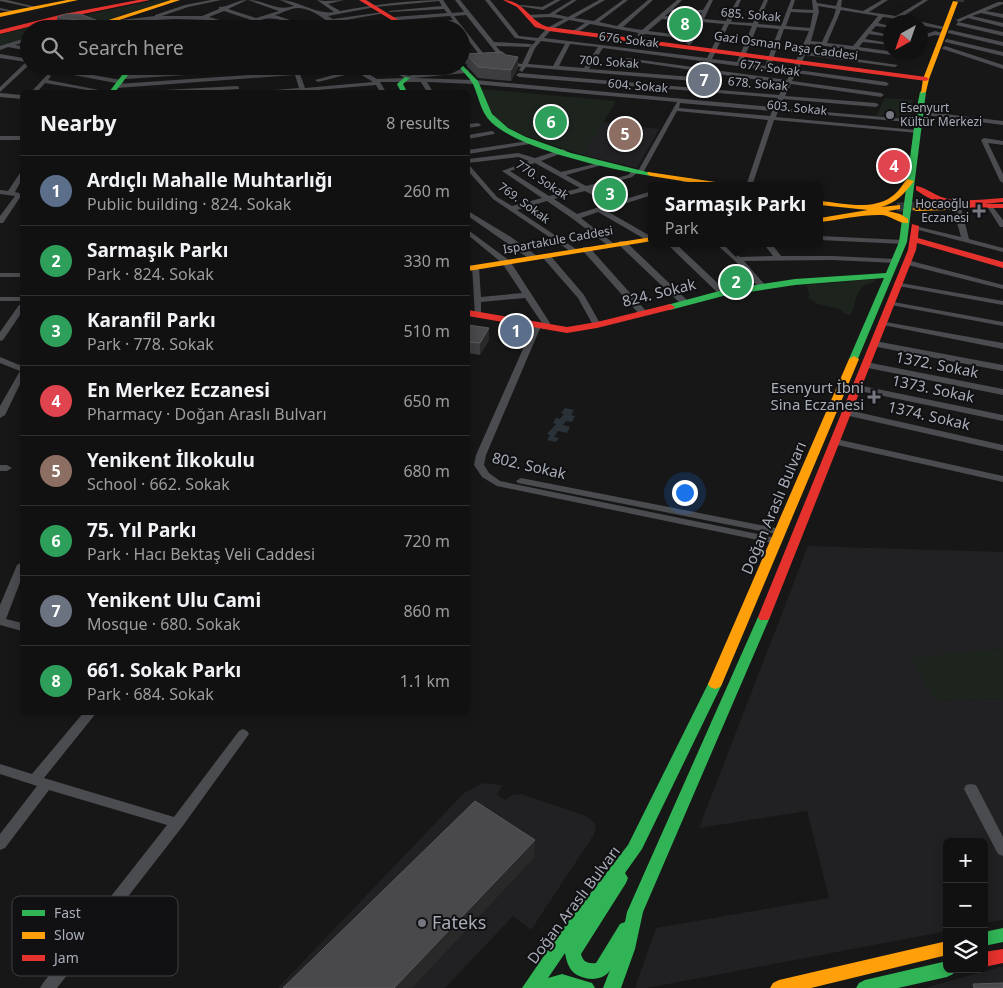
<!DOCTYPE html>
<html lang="en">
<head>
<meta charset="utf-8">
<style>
  :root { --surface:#111; --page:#1a1a1a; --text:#f1f3f6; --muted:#9c9d9f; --line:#303131; --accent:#ea580c }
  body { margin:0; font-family:"Noto Sans",sans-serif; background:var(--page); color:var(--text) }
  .controls { position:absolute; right:15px; bottom:15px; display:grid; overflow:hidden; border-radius:8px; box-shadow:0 2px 12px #0003 }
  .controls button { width:45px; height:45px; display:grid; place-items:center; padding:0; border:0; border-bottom:1px solid var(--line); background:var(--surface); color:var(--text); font:25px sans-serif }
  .compass { position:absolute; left:883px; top:15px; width:45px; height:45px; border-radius:50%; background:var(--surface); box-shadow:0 2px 12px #0003; rotate:220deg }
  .you { position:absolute; left:684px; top:492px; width:18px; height:18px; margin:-12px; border:4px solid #fff; border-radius:50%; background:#1a73e8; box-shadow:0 0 0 8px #1a73e833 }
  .badge { display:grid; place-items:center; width:32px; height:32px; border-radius:50%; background:var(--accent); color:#fff; font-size:16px; font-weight:700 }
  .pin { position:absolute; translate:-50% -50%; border:2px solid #fff; box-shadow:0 1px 5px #0006 }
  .popup { position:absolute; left:648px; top:182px; width:175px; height:65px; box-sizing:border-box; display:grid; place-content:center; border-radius:8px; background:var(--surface); filter:drop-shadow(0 1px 4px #0005); font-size:16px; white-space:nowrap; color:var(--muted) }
  .popup b { font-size:19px; color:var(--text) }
  .popup::after { content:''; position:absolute; left:50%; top:100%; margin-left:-10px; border:10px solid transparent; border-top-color:var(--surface) }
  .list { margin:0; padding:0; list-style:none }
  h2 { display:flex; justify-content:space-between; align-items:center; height:65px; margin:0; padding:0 20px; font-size:21px }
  h2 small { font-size:16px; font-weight:400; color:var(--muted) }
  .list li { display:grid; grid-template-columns:32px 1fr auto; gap:15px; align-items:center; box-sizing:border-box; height:70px; padding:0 20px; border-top:1px solid var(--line) }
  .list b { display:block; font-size:19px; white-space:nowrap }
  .list p { margin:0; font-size:16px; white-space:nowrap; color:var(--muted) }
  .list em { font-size:16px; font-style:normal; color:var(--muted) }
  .icon { flex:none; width:28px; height:28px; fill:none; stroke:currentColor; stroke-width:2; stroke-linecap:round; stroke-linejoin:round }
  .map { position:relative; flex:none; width:1003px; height:988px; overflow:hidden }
  .search { position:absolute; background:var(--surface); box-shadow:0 2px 12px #0003; left:20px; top:20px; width:450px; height:55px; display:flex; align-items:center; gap:12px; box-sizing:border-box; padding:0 18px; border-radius:28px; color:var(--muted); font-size:19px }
  .panel { position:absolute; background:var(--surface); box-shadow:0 2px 12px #0003; left:20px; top:90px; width:450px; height:625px; border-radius:8px }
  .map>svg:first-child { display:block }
</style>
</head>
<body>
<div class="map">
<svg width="1003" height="988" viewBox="0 0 1003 988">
  <rect width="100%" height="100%" fill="#171717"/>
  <!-- built -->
  <g fill="#212123">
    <path d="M602 122 659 129 637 168 583 155Z"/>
    <path d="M808 546 1003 552V648L912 658 936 701 1003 698V920L984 923V842H947V931L647 988H635L656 928 829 898 807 811 699 828Z"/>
    <path d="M484 783 502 785 497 795 505 800 512 795 521 794 586 816 594 822 596 829 593 836 531 930 513 916 445 988H278L465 792Z"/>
    <path d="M1003 966V988H925Z"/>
  </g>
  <!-- green -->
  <g fill="#1d241e">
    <path d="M156 0H172L91 25 66 29H29V38L0 46V35L34 26Z"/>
    <path d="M481 89 616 101 583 155C556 144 500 135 487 106 485 101 484 94 481 89Z"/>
    <path d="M885 98 913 100 909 119 876 116Z"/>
    <path d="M748 275 755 283 725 289 717 281Z"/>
    <path d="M875 279V282C854 284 857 305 850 315L845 314 840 309 817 304 807 297 810 296 806 285Z"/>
    <path d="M1003 648V698L936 701 911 658Z"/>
  </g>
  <!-- water -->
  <path fill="#2a3239" d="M565 408 574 410 571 415 575 416 572 422 566 421 563 425 570 427 567 433 558 431 554 437 559 438 556 442 547 440 550 435 547 434 556 424 553 423 556 418 560 419 564 414 561 413Z"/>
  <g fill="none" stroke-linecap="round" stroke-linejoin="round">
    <!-- secondary-tunnel -->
    <path stroke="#343537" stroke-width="9" stroke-dasharray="9 5" stroke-linecap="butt" d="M897 207 928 206"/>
    <!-- primary-tunnel -->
    <path stroke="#343537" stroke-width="8" stroke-dasharray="8 4.5" stroke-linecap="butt" d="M960 0V2"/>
    <!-- street -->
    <g fill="#4b4c50" fill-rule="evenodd">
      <path d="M0 0H7L36 7 34 8 0 1Z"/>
      <path d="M211 0H221L188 7 162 16H202L219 9V7C229 7 237 0 247 0L228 9 256 18 279 11 248 0C265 0 276 12 294 6L280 0C299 0 315 15 334 12L317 0 325 1 344 0 328 4 340 11C374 5 407 0 443 0L452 13 464 12 455 0H460L494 42 531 44 532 45 529 47 496 46 510 62 522 64 530 47 536 41 515 38 485 0H490L519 36 538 38 547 28 564 19 550 17 527 18 525 15 549 14 572 0H577L555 14 568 17 599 0H605L574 18 594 21 623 0H628L599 22 617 26 648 0H653L623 27 642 30 677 0H682L673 9 703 10 709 0H713L704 19 726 21 737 0H741L731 22 753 23 764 0H768L758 24 781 26 791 0H795L792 9 813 10 812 0H816L817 3 836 6 838 0H842L841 7 863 11 882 0H888L869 12 896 16 923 0H928L902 17 944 27 941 29 920 25V22L883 17 878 23 890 26V28L876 26 871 31 890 35V37L869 34 865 39 890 43V45L863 42 859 47 902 53V55L900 56 810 44 806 52 898 65 895 67 805 55 798 70 886 82 889 84 886 86 796 73 792 81 881 93 884 95 881 97 791 84 785 96 876 103 879 105 876 107 783 99 779 108 918 120 921 122 920 123 778 111 776 117 916 130 919 132 918 133 774 120 752 186H746L768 120 677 111 643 173H639L638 172 632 177 592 189 616 202 652 191V195L605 210 652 237V241H648L598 212 581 218 613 243V247H610L573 219 547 201 517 210 576 249 577 251 573 253 493 199 468 171V165L470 166 497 197 512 206 542 198 502 171 529 161 518 157 468 163V159L518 153 535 158 563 149 566 151 565 152 541 161 561 172 603 162 606 164 566 175 586 186 628 175 633 170 638 171 677 102 474 84 427 82 433 92H427L421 82H380L386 92H380L376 85 306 91V92H272L275 90 299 88 295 75 117 88 114 86 117 84 292 72 287 66H293L298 71 340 66 319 73 300 74 305 88 373 82 357 72 318 82 315 80 352 70 345 66H353L360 69 377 79 404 78 395 72 380 66C392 66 399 70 408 76L421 73 466 69 469 71 466 73 414 78 475 80 773 107 778 98 519 77 516 75 519 73 779 95 785 84 624 60 627 58 787 80 791 73 603 48 589 69 693 77 696 79 693 81 526 67 522 72 519 70 521 67 506 65 466 15 454 16 483 53V55L466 57 461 54V50L467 53H478L461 31V29H459L455 23 406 28 403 26 453 20 450 16 399 20 397 23 353 29H334C327 19 312 9 299 8 293 7 282 13 275 15L317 29C298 29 280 14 261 20L283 29H275L256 22 242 26 246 29H238L207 20 175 19 139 21 80 29H70L103 22 155 16V15L185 5ZM439 1 442 6 388 11 390 12 444 9 447 13 394 17 391 19 392 20 339 28 335 22 385 13 383 12 333 19 328 16 375 7ZM818 6 836 9 834 16 822 42 811 41 819 12ZM841 10 878 16 853 46 827 43ZM224 11 251 20 237 25 209 17ZM670 12 702 13 699 19 665 16ZM791 12 813 13 810 28 786 26ZM662 19 697 22 694 27 669 25 666 27 693 30 690 36 648 31ZM569 20 585 23 573 31 572 32 575 34 590 24 639 33 637 35 640 37 645 34 688 39 686 43 689 45 692 43 702 22 724 24 707 58 544 38 551 30ZM729 24 752 26 737 62 712 59ZM757 27 779 29 765 66 742 63ZM784 29 809 31 792 70 770 67ZM541 41 565 44 553 66 528 64 535 48ZM570 44 598 47 584 68 559 66ZM680 103 772 111 770 116 679 108ZM535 163 580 188 549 196 510 171ZM585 191 609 204 577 214 554 199Z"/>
      <path d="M555 0H561L543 10 519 6 521 5 542 7Z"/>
      <path d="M998 2H1003V4L986 11 1003 14V18L981 13 972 16 1003 23V27L968 18 959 22 956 20Z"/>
      <path d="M0 8 14 11 12 12 0 10Z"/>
      <path d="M958 22 1003 32V36L956 25Z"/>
      <path d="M191 23 202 29H195L190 27 167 28Z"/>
      <path d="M950 30 1003 42V46L948 33V31Z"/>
      <path d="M935 31 946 34 943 36 935 35 920 39V36Z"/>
      <path d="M29 37V41L15 45 29 47V51L8 47 0 50V46Z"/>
      <path d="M947 39 1003 52V56L945 42V40Z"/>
      <path d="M945 46 1003 65V69L943 49 942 48Z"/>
      <path d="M0 54 29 59V65L0 92V87L26 62 0 58Z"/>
      <path d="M479 59 481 60V62L461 64V60Z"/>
      <path d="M98 66H114L132 70 129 72Z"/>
      <path d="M129 66H156L131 69Z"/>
      <path d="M54 68 121 80 124 82 121 84 52 71V69Z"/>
      <path d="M229 69 232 71 231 72 125 79 122 77 125 75Z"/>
      <path d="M48 74 51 76 48 80 109 92H99L45 83 37 92H31Z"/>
      <path d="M237 86 239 87V89L187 92H161L164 90Z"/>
      <path d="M0 93 22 95V99L0 97Z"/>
      <path d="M928 112 1003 121V125L926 115 925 114Z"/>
      <path d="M478 123 481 125 480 126 468 128V124Z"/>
      <path d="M492 131 495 133 494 134 468 139V135Z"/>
      <rect x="0" y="136" width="22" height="4"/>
      <path d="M984 138 1003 141V145L988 143 1003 174V183L1000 181 981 140Z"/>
      <path d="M534 140 536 141V143L468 154V150Z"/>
      <path d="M22 172V179L15 192 19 193 21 196 3 223H0V216L15 196 0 194V190L8 191 20 173Z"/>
      <path d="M689 178 694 179 683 186H674Z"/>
      <path d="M988 206H992L1003 220V227H1000L988 208Z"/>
      <path d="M955 207 961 208 969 239 1003 248V252L911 228 915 226 961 237 953 208Z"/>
      <path d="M468 211 511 237 537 256V260H531L468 216Z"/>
      <path d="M468 230 510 261 550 323 549 329H543L542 323 525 298 481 302V316H475L472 266H475L479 268 481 297 522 293 502 263 468 235Z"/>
      <path d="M820 236 903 240 907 242 903 244 820 240Z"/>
      <path d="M619 241H625L688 301V305H682L619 245Z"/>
      <path d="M666 243H675L726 291V295H720Z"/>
      <path d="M715 243H724L740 257 773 256 763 243H771L781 256H832L896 259 900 261 896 263 832 260 744 261 766 286 762 288H759L735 261Z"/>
      <path d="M583 247H589L646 311V315H640L583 251Z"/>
      <path d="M543 254H549L584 295 601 325 600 327H594L578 298 543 258Z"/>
      <path d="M904 260H907L1003 285V289L904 264Z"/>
      <rect x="0" y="273" width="22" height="4"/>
      <path d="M895 282 1003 301V305L898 286 894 284Z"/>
      <rect x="0" y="297" width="22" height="4"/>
      <path d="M888 301 1003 322V326L891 305H888Z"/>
      <path d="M19 305H22V312L3 340 0 341V332Z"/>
      <path d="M880 321 1003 343V349L883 325 879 323Z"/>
      <path d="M534 324H540L541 326 486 455 484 465 489 473 500 481 777 538 782 541 781 543 777 544 497 486 482 477 474 465 476 455Z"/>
      <path d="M875 341 1003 365V371L872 346 871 344Z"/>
      <path d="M0 357 22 366V380L5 415 0 418V406L20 371 0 363Z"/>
      <path d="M866 362 1003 389V395L863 367 862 365 863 363Z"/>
      <path d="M858 385 1003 415V421L855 390 854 388 855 386Z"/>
      <path d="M848 410 1003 445V451L845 415 843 413Z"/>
      <path d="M836 439 1003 476V482L833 444 831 442Z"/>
      <path d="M0 465H7L12 468 7 471H0Z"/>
      <path d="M521 478 781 529 786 532 781 535 518 483 516 481Z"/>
      <path d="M22 562V577L6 619 22 623V631L0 625V605L17 565Z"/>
      <path d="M84 712H97L44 778 174 817 239 731 243 729 247 731 249 734 182 827 57 988H40L43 983 167 825 49 790 5 848 0 850V834L37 786 0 774V764L32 774Z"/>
      <path d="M971 784 976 785 1003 837V856L998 854 964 789 966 785Z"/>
    </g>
    <!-- fast -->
    <g fill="#30b455" fill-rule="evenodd">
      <path d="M461 64 478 81 492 114 508 128 526 137 571 153 655 174 651 176C610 169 521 150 491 122 480 111 479 97 473 84 469 77 463 72 458 66H461Z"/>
      <path d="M129 66H135L115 92H109Z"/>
      <path d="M405 77 410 78 403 84 407 92H401L397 84Z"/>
      <path d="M923 90 926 92 907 242 857 361H851L849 359 884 278 795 285 723 296 670 310 667 309V305L723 290 795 279 886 273 899 242 916 112 920 92Z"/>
      <path d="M764 613 768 614 770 617 643 912 635 949 621 988H603L610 970C603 982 583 981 573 972 568 967 566 959 565 953L548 978 562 974 592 983 595 988H522L561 931 628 845 708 684 710 681 715 679 720 681 722 684 642 849 625 873 628 878 626 883 581 954C583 962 588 964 596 963L620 924 625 922 627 912 758 617 760 614Z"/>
      <path d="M1003 928V942L984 946V932Z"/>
      <path d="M947 961V969H955L953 974 947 977 898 988H856L859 983 865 980Z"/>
    </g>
    <!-- slow -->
    <g fill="#ff9f0a" fill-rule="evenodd">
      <path d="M67 0H78L0 17V13Z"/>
      <path d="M171 0H180L104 25V29H98L99 23Z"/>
      <path d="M953 1 958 2 929 79 926 92 921 93 923 79Z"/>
      <path d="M648 172 729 184 733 186H713L651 176 647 174Z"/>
      <path d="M907 179 914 181C904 194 896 203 881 207L900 205V209L888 211 900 214 908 219V223C899 224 892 216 882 215 865 214 837 220 820 222V218L868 210 820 205V201C842 203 871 211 891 197 898 193 902 185 907 179Z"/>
      <path d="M924 202H962L966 204 962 206H950V210H947L916 211 912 209 916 207 927 206 923 204Z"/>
      <path d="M652 237V241L468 271V266Z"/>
      <path d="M854 356 859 359 722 684 720 687 715 689 710 687 708 684 849 359Z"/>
      <path d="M947 941V955L811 988H770L773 983 779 980Z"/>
    </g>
    <!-- jam -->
    <g fill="#e5322d" fill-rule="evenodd">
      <path d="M138 0H150L64 18 0 34V30L64 14Z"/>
      <path d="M359 0H366L413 29H406Z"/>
      <path d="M503 0C525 0 530 23 549 27L926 77 929 79 926 81 549 31 535 27 517 7Z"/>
      <path d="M916 186C923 186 937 197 948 199 966 202 985 199 1003 198V202L984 204H1003V208H951L950 206 952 204C938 203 927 198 916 190Z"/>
      <path d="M912 224 919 226 918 238 1003 262V268L917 243 916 250 770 617 768 620H760L758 617 908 250Z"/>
      <path d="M670 304 675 307 673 309 597 328 567 333 468 316V310L567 327 597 322Z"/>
      <path d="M1003 949V963L984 967V952Z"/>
    </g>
  </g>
  <!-- wall -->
  <g fill="#3d3d3f">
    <path d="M57 17 96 20 98 29H59Z"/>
    <path d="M466 54 506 55 518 57V68L511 81 478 78 467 66Z"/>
    <path d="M529 321 528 328 524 336 502 333V326Z"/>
    <path d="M468 325 489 328V340L480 355 468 353Z"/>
  </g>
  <!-- shaded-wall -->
  <g fill="#29292a">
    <path d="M96 20 98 29H96L95 23Z"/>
    <path d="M518 57V68L511 81V70Z"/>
    <path d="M529 321 528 328 524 336 525 329Z"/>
    <path d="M489 328V340L480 355V343Z"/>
    <path d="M535 840 534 858 412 988H394Z"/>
  </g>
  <!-- building -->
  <g fill="#49494c" stroke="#58595d">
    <path d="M66 14H80L96 20 95 23 57 17Z"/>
    <path d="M502 52 506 55 518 57 511 70 478 67 466 54Z"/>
    <path d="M507 317 529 321 525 329 502 326Z"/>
    <path d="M468 325 489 328 480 343 468 342Z"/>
    <path d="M475 801 535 840 394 988H283Z"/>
    <path d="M1003 983V988H974L973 984Z"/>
  </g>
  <!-- markers -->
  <g fill="#757880" stroke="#111113" stroke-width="2">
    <circle cx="890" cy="115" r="5"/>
    <path d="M976.5 203.5h5v5h5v5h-5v5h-5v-5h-5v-5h5z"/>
    <path d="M871.5 389.5h5v5h5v5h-5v5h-5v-5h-5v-5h5z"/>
    <circle cx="422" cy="923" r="5"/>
  </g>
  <g text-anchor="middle" stroke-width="4" stroke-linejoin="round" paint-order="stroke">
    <!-- far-street labels -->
    <g font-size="12" fill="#a8adb8" stroke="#111113">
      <text transform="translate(751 15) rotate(5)" y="4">685. Sokak</text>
      <text transform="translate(629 40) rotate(7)" y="4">676. Sokak</text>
      <text transform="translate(786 46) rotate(8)" y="4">Gazi Osman Paşa Caddesi</text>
      <text transform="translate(609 62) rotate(4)" y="4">700. Sokak</text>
      <text transform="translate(770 68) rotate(8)" y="4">677. Sokak</text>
      <text transform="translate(758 84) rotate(5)" y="4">678. Sokak</text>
      <text transform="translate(638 86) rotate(5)" y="4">604. Sokak</text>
      <text transform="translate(797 108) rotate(6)" y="4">603. Sokak</text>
      <text transform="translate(542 180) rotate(34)" y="4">770. Sokak</text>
      <text transform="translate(524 203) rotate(36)" y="4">769. Sokak</text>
      <text transform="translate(558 240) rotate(-10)" y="4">Ispartakule Caddesi</text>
    </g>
    <!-- far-poi labels -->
    <g font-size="12" fill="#a8adb8" stroke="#111113" text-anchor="start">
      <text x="900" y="112">Esenyurt<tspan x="900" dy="14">Kültür Merkezi</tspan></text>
      <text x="969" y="208" text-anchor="end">Hocaoğlu<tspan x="969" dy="14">Eczanesi</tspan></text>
    </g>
    <!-- street labels -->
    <g font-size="15" fill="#a8adb8" stroke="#111113">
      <text transform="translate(659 293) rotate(-14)" y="5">824. Sokak</text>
      <text transform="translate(937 365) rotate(11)" y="5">1372. Sokak</text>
      <text transform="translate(933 389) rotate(12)" y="5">1373. Sokak</text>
      <text transform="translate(929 416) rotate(13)" y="5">1374. Sokak</text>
      <text transform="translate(529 466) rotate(13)" y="5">802. Sokak</text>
      <text transform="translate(774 508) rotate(-67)" y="5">Doğan Araslı Bulvarı</text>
      <text transform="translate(574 905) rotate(-53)" y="5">Doğan Araslı Bulvarı</text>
    </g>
    <!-- poi labels -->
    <g font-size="15" fill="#a8adb8" stroke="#111113" text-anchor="end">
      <text x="864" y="393">Esenyurt İbni<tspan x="864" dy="17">Sina Eczanesi</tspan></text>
    </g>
    <!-- near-poi labels -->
    <g font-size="18" fill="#a8adb8" stroke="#111113" text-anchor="start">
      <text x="432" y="929">Fateks</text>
    </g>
  </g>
  <!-- legend -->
  <rect x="12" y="896" width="166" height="80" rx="8" fill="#111113" stroke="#3e4045" stroke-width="1"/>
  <rect x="22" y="910" width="23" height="6" fill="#30b455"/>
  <rect x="22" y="932" width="23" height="7" fill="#ff9f0a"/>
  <rect x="22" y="955" width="23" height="6" fill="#e5322d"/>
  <g font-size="14" fill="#a8adb8">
    <text x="54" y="918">Fast</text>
    <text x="54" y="940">Slow</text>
    <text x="54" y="963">Jam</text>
  </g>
</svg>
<div class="controls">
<button>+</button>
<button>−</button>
<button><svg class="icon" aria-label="layers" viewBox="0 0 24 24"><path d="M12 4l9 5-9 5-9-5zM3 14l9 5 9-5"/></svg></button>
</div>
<svg class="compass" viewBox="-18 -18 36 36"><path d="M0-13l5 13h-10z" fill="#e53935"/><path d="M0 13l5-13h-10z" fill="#9c9d9f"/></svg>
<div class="you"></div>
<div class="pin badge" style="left:516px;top:331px;background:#5c6f8a">1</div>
<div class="pin badge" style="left:736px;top:282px;background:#2e9e5b">2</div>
<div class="popup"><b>Sarmaşık Parkı</b>Park</div>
<div class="pin badge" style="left:610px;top:194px;background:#2e9e5b">3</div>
<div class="pin badge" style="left:894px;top:166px;background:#e0444e">4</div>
<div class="pin badge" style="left:625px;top:134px;background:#8d6e63">5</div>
<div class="pin badge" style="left:551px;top:122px;background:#2e9e5b">6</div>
<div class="pin badge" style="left:704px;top:80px;background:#6b7280">7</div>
<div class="pin badge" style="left:685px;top:24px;background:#2e9e5b">8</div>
<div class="search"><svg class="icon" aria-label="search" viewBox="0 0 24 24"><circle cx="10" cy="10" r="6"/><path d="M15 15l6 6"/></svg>Search here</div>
<section class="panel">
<h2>Nearby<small>8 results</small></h2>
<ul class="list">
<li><span class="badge" style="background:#5c6f8a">1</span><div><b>Ardıçlı Mahalle Muhtarlığı</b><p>Public building · 824. Sokak</p></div><em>260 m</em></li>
<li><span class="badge" style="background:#2e9e5b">2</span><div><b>Sarmaşık Parkı</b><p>Park · 824. Sokak</p></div><em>330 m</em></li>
<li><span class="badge" style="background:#2e9e5b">3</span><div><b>Karanfil Parkı</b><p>Park · 778. Sokak</p></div><em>510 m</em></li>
<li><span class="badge" style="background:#e0444e">4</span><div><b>En Merkez Eczanesi</b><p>Pharmacy · Doğan Araslı Bulvarı</p></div><em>650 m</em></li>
<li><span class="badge" style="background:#8d6e63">5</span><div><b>Yenikent İlkokulu</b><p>School · 662. Sokak</p></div><em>680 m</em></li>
<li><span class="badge" style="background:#2e9e5b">6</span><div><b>75. Yıl Parkı</b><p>Park · Hacı Bektaş Veli Caddesi</p></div><em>720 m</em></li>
<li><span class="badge" style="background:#6b7280">7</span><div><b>Yenikent Ulu Cami</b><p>Mosque · 680. Sokak</p></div><em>860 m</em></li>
<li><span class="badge" style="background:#2e9e5b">8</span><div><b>661. Sokak Parkı</b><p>Park · 684. Sokak</p></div><em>1.1 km</em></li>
</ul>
</section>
</div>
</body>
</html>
